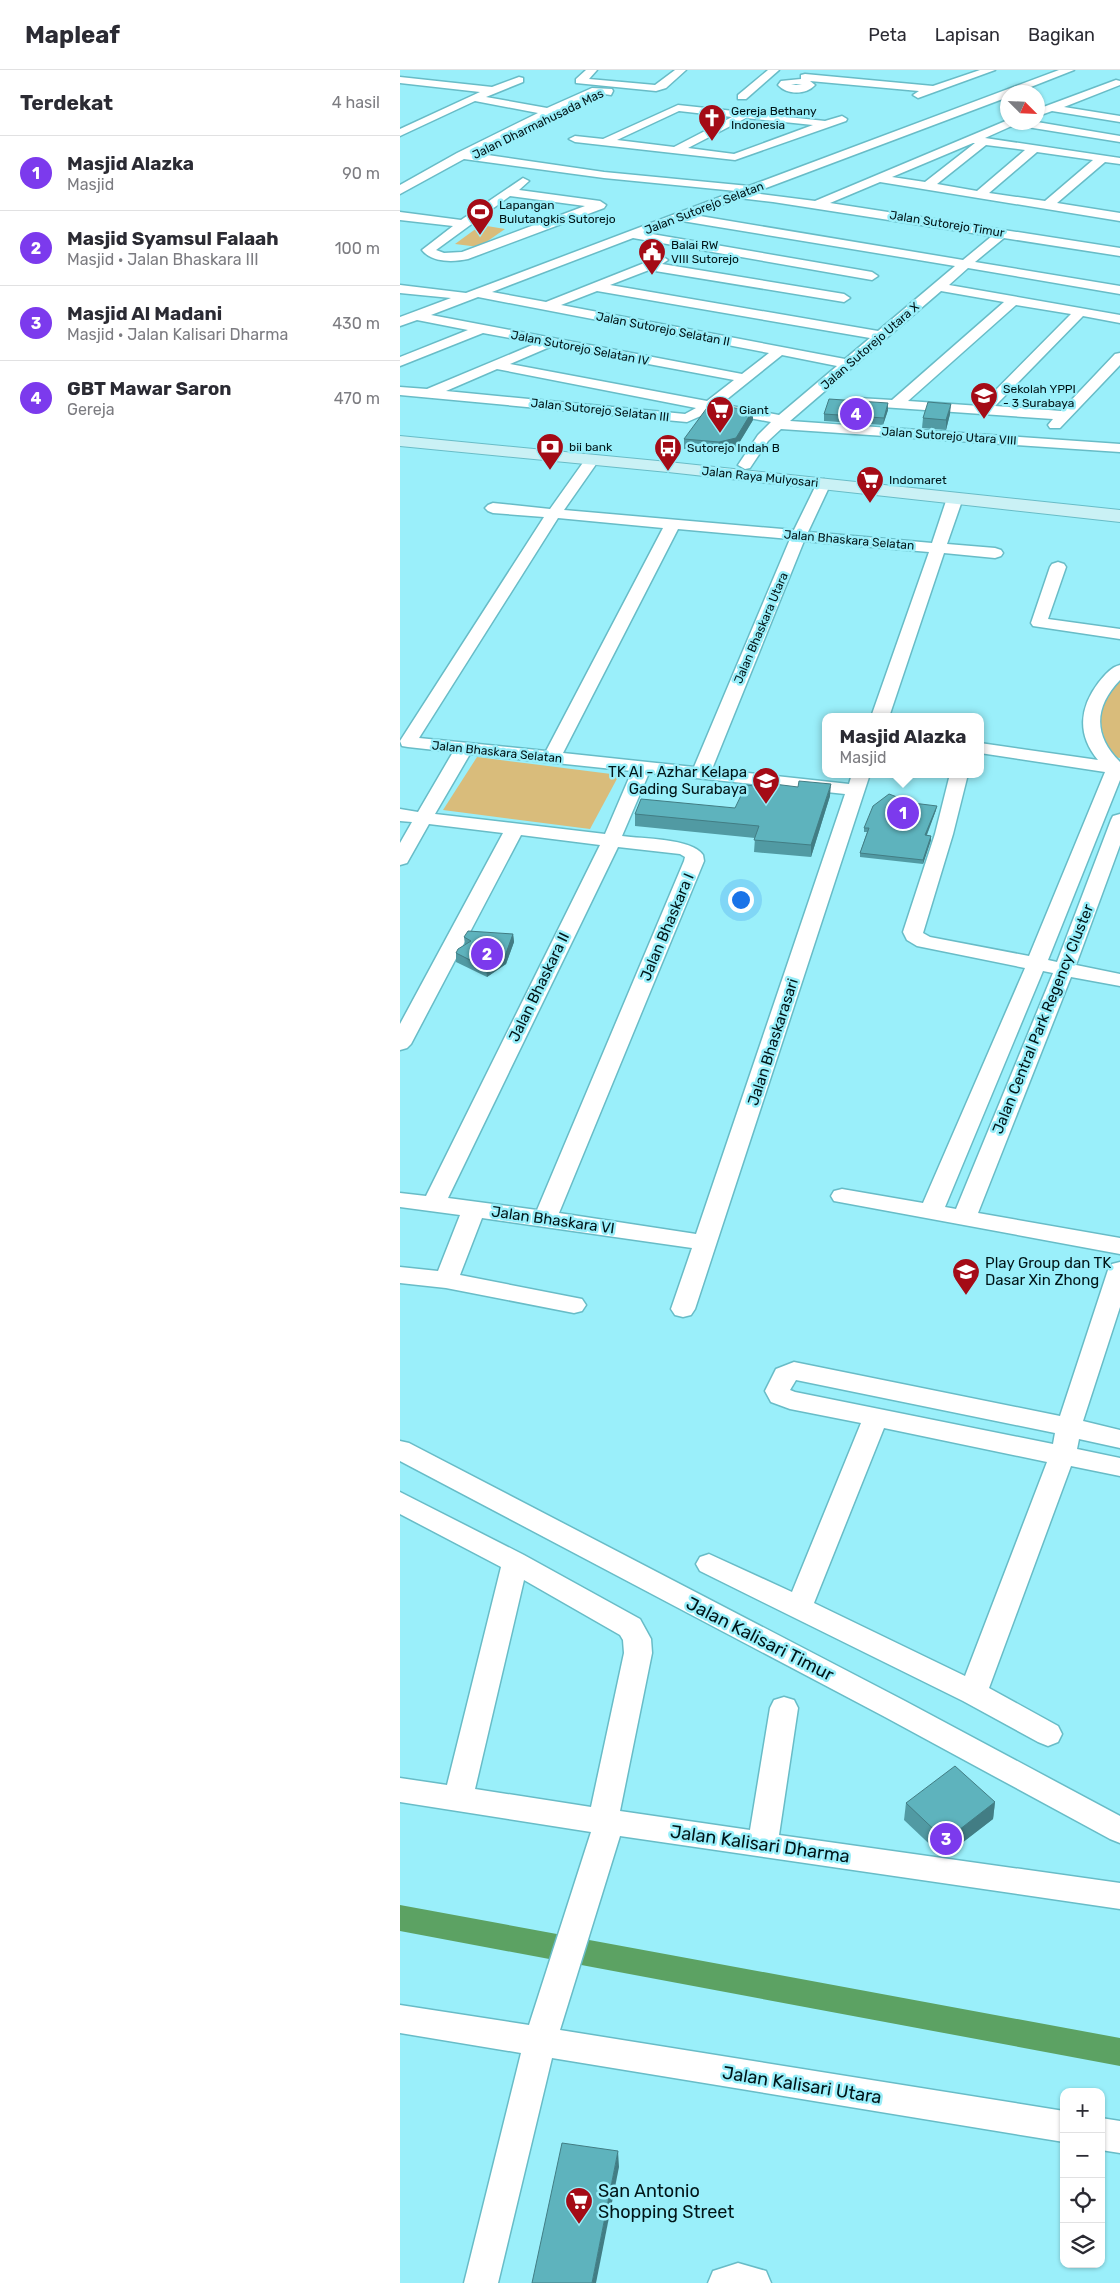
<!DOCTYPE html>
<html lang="id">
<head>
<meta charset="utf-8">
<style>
  :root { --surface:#fff; --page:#f7f7f7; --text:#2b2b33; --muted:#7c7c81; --line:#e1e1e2; --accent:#7c3aed }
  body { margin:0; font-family:Rubik,sans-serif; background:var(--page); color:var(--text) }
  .controls { position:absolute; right:15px; bottom:15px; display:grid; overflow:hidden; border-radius:10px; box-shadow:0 1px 4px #0004 }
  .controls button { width:45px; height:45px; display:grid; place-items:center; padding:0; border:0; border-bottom:1px solid var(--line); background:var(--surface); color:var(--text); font:25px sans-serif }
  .compass { position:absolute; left:600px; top:15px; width:45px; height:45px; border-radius:50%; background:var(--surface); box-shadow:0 1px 4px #0004; rotate:114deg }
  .you { position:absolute; left:340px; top:829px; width:18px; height:18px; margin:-12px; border:4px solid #fff; border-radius:50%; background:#1a73e8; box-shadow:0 0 0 8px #1a73e833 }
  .badge { display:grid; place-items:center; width:32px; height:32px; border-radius:50%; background:var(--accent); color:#fff; font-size:16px; font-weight:700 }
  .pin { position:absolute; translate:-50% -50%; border:2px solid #fff; box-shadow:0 1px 5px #0006 }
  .popup { position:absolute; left:422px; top:643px; width:162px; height:65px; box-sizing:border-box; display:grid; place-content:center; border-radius:10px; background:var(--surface); filter:drop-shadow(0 1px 4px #0005); font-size:16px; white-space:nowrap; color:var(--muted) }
  .popup b { font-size:19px; color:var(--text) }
  .popup::after { content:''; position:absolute; left:50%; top:100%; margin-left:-10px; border:10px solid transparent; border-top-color:var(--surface) }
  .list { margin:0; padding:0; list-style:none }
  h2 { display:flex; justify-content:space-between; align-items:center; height:65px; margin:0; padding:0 20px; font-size:21px }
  h2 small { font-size:16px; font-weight:400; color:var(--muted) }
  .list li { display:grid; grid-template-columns:32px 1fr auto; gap:15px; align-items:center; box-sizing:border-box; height:75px; padding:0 20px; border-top:1px solid var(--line) }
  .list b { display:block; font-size:19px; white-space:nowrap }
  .list p { margin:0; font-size:16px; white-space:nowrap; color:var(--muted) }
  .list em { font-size:16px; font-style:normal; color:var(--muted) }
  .icon { flex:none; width:28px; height:28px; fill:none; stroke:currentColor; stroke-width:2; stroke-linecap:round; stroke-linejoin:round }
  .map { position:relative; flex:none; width:720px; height:2213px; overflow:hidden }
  header { display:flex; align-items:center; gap:30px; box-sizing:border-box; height:70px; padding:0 25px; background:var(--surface); border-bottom:1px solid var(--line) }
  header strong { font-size:24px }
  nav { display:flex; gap:28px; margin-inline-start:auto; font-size:18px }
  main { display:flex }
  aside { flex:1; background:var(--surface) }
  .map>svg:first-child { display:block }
</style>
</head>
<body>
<header>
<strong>Mapleaf</strong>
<nav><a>Peta</a><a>Lapisan</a><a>Bagikan</a></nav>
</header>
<main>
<aside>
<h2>Terdekat<small>4 hasil</small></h2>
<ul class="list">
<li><span class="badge">1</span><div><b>Masjid Alazka</b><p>Masjid</p></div><em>90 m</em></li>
<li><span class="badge">2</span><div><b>Masjid Syamsul Falaah</b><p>Masjid · Jalan Bhaskara III</p></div><em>100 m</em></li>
<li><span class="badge">3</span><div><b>Masjid Al Madani</b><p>Masjid · Jalan Kalisari Dharma</p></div><em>430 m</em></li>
<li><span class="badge">4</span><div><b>GBT Mawar Saron</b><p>Gereja</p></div><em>470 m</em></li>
</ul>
</aside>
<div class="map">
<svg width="720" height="2213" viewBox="0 0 720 2213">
  <rect width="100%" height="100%" fill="#9aeffa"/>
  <!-- green -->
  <g fill="#d9bc7b">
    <path d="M81 155 105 159 79 177 55 174Z"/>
    <path d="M720 608V688L714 687C703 671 697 649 703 630 706 622 715 614 720 608Z"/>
    <path d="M77 687 219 705 190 759 43 740Z"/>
  </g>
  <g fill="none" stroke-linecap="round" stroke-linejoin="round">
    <!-- canal -->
    <path fill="#5ca263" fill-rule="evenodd" d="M0 1835 720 1968V1996L0 1861Z"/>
    <defs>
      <g id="minor">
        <path d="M186 0H197L189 9 255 15 275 0H286L266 18 256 21 176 13V9Z"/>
        <path d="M368 0H379L346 29H338V25Z"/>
        <path d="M580 0H595L518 28 513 25 519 21 410 11 415 15C406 25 387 25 378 15L381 11 401 9V5L405 4 533 16ZM396 14 402 15H391Z"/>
        <path d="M659 0H674L618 22H608V27L353 123 415 131 608 50V52H637L720 66V72L614 55 585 68 720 88V94L705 92 657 133 720 143V151L480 112 430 133 720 178V186L604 168 575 192 720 216V224L568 198 549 215 720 245V253L683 246 595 336 661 341 715 284 720 283V295L660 358H650L648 355 653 349 453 335 451 332 453 329 458 328 492 330 604 232 541 221 390 351 720 374V382L381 359 368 371 350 398 345 399 338 395 358 365 371 352 312 341 287 352 0 325V317L27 319 137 273 83 263 0 296V287L68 260 17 250 0 256V247L51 228 0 223V215L66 223 336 121 204 108 64 89 0 124V115L57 83 138 43 75 31 0 66V59L80 22 0 13V7L92 17 119 7 123 8V12L86 27 147 38 192 18 212 19 213 21 211 25 197 23 74 83 204 102 349 116ZM573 73H575L525 112 492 107ZM586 75 625 80 577 121 537 114ZM637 82 693 90 645 131 589 123ZM339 128 373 132 592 166 563 190 294 145ZM281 150 282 151 555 196 478 261 210 215 249 200 444 232 450 228 444 224 262 194 268 190 262 186 146 232 92 222 233 168 472 210 478 206 472 202 246 163ZM197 221 470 268 445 289 161 235ZM78 227 369 283 342 304 31 245ZM616 235 671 244 580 336 508 331ZM152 276 334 310 307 331 110 294ZM382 285 437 296 379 345 321 334ZM97 299 296 338 285 344 46 321Z"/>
        <path d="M716 10 720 11V15L664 37 720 46V52L652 41 638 46V39Z"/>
        <path d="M278 35 425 51 442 46 447 49 446 51 335 90 175 72 169 69 175 66 203 69ZM279 41 332 47 274 77 217 70ZM346 48 413 55 334 84 288 78Z"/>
        <path d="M123 108 129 111 119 120 200 131 206 135 204 138 68 189C54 192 32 193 22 180L53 156 0 150V142L61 150ZM110 126 185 136 62 182 44 183 36 180Z"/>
        <path d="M192 386 199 390 164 440 394 460 417 413 424 409 431 413 408 462 532 473 547 428 550 425H560L563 428 547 474 595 478 601 480 603 483 601 486 595 488 544 483 489 647H471L529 482 404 471 312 699 449 714 452 704H470L295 1239 291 1245 283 1247 275 1245 271 1239 292 1178 82 1148 60 1205 182 1229 186 1235 182 1241 174 1243 46 1218 0 1213V1197L38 1201 60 1145 0 1137V1123L26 1126 200 775 121 765 11 974 7 978 0 980V954L103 763 29 754 7 793 0 795V773L12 752 0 751V739L18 742 53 682 8 677 2 676 0 671 144 447 93 443 88 441 85 438 88 435 93 433 150 439 187 387ZM158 448 263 458 146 681 19 668ZM278 459 390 469 294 697 163 683ZM70 684 232 701 205 764 35 744ZM249 703 445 724 296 1164 159 1143 304 791 303 785C292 768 242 769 222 766ZM218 777 280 784 285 787 284 791 137 1140 48 1128Z"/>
        <path d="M658 492 664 494 666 497 648 549 720 559V569L633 556 631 553 650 497 652 494Z"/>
        <path d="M720 595V610C694 637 693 665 720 692V710L648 890 657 892 711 750 713 746 720 744V775L676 895 720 904V916L671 907 578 1143 720 1168V1184L434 1131 431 1126 434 1121 442 1119 523 1133 625 898 517 876 507 870 503 862 535 764 550 704H568L553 764 523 863 530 867 629 886 705 702 580 683V673L698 690C677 665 679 638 699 612 705 605 711 597 720 595ZM643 901 653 903 556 1139 545 1137Z"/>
        <path d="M720 1192V1237L683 1351 720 1360V1378L679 1369 677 1379 720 1388V1406L671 1396 589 1618 658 1656 662 1664 658 1672 648 1676 638 1672 563 1631 300 1501 296 1494 300 1487 309 1484 392 1522 461 1353 390 1339 371 1332 365 1321 376 1299 394 1292 660 1346 708 1200 712 1194ZM396 1310 655 1363 653 1374 395 1322 390 1320ZM484 1358 647 1392 565 1606 414 1533Z"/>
        <path d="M0 1371 9 1373 505 1631 720 1746V1773L710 1769 485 1647 0 1391Z"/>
        <path d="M0 1422 124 1485 240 1549 251 1569 252 1583 220 1741 350 1760 370 1638 374 1630 384 1627 394 1630 398 1638 379 1765 720 1813V1839L220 1766 160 1960 664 2041V2072L152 1988 98 2213H64L121 1983 0 1963V1935L129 1955 191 1762 0 1732V1708L47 1715 101 1497 0 1444ZM124 1510 220 1565 223 1570 224 1583 191 1737 75 1719Z"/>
        <path d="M701 2048 720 2051V2083L701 2080Z"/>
        <path d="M338 2193 366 2201 371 2213H308L313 2201Z"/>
      </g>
      <path id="secondary" d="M0 366 268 392 720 440V452L268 402 0 376Z"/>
    </defs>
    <!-- minor casing -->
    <use href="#minor" stroke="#68bcc7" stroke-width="3"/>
    <!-- secondary casing -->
    <use href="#secondary" stroke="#68bcc7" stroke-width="2"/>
    <!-- minor -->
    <use href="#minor" fill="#fff" fill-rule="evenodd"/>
    <!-- secondary -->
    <use href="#secondary" fill="#caf1f5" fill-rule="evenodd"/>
  </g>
  <!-- wall -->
  <g fill="#519aa3">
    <path d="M488 340 483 355 424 351V344Z"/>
    <path d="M550 344 546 360 522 358 523 348Z"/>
    <path d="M353 350 336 378 319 383 284 379V369Z"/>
    <path d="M430 726 411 787 354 782 355 768 235 756V744L335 738Z"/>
    <path d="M513 733 536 740 527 765 531 766V770L523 794 460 787V783L467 762H464V758Z"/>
    <path d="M113 864 114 872 106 894 87 907 56 892V883L65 875 64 867Z"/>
    <path d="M595 1732 593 1749 545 1786H542L504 1750 506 1733Z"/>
  </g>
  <!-- shaded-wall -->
  <g fill="#427d84">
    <path d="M488 333V340L483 355 484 348Z"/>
    <path d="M551 334 550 344 546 360V350Z"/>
    <path d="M353 340V350L336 378 319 383V372Z"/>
    <path d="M431 714 430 726 411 787V775Z"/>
    <path d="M537 736 536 740 525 769V765Z"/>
    <path d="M531 766V770L523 794V790Z"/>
    <path d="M113 864 114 872 106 894 87 907 86 898Z"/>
    <path d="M595 1732 593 1749 545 1786 546 1770Z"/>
    <path d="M218 2081 219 2097 196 2213H192Z"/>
  </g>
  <!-- building -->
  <g fill="#5eb3bd" stroke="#427d84">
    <path d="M429 329 488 333 484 348 424 344Z"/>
    <path d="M528 332 551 334 546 350 523 348Z"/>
    <path d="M309 335 353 340 336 368 319 372 284 369Z"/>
    <path d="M399 711 431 714 411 775 354 770 359 756 235 744 241 729 335 738 346 715 372 718 374 714 398 717Z"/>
    <path d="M489 724 513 733 537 736 525 765 531 766 523 790 460 783 469 758H464L473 736Z"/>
    <path d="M68 861 113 864 105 886 86 898 56 883 58 879 71 871 64 867Z"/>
    <path d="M555 1696 595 1732 546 1770 544 1769 506 1733Z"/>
    <path d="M162 2073 218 2081 192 2213H132Z"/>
  </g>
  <!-- icons -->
  <defs>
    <symbol id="church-pin" viewBox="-11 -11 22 30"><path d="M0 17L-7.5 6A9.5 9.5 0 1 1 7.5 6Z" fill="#a40b16" stroke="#9aeffa"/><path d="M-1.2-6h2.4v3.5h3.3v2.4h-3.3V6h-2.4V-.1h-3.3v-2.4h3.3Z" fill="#fff"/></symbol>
    <symbol id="stadium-pin" viewBox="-11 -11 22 30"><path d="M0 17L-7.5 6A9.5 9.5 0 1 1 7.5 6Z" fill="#a40b16" stroke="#9aeffa"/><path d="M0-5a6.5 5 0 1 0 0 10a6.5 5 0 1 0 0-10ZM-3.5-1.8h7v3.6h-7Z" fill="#fff"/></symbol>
    <symbol id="civic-pin" viewBox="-11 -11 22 30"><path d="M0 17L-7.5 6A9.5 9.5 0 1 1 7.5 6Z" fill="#a40b16" stroke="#9aeffa"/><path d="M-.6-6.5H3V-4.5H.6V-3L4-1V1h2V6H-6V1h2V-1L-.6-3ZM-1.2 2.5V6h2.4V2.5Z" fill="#fff"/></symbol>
    <symbol id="school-pin" viewBox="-11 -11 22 30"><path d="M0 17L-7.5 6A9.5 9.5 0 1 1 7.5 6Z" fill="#a40b16" stroke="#9aeffa"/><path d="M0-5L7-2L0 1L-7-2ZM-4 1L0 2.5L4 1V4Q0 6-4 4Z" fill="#fff"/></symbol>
    <symbol id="supermarket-pin" viewBox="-11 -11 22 30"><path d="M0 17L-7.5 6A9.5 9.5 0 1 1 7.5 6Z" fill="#a40b16" stroke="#9aeffa"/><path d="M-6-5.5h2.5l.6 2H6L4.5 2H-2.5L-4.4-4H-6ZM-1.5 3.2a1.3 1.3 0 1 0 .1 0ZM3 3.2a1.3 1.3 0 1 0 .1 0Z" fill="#fff"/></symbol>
    <symbol id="bank-pin" viewBox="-11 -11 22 30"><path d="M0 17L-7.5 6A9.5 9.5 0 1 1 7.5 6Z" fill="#a40b16" stroke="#9aeffa"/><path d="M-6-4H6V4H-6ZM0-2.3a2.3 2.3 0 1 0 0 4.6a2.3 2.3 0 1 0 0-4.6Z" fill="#fff"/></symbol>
    <symbol id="bus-pin" viewBox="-11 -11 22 30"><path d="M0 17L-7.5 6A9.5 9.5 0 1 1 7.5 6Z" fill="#a40b16" stroke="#9aeffa"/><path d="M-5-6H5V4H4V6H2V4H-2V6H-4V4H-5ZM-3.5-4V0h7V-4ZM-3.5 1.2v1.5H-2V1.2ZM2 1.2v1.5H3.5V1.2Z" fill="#fff"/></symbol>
  </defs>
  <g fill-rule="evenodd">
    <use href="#church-pin" x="296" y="32" width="32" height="43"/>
    <use href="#stadium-pin" x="64" y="126" width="32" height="43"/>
    <use href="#civic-pin" x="236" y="166" width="32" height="43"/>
    <use href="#school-pin" x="568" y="310" width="32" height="43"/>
    <use href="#supermarket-pin" x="304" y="324" width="32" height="43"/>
    <use href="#bank-pin" x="134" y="361" width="32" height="43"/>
    <use href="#bus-pin" x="252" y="362" width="32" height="43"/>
    <use href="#supermarket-pin" x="454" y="394" width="32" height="43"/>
    <use href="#school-pin" x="350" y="695" width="32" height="43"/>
    <use href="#school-pin" x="550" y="1186" width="32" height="43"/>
    <use href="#supermarket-pin" x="163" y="2115" width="32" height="43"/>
  </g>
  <g text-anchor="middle" stroke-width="5" stroke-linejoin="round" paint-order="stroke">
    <!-- far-poi labels -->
    <g font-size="12" fill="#001518" stroke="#9aeffa" text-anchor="start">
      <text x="331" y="45">Gereja Bethany<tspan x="331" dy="14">Indonesia</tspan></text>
      <text x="99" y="139">Lapangan<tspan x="99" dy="14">Bulutangkis Sutorejo</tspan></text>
      <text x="271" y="179">Balai RW<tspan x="271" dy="14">VIII Sutorejo</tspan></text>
      <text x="603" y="323">Sekolah YPPI<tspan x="603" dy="14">- 3 Surabaya</tspan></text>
      <text x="339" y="344">Giant</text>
      <text x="169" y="381">bii bank</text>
      <text x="287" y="382">Sutorejo Indah B</text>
      <text x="489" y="414">Indomaret</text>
    </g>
    <!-- far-street labels -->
    <g font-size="12" fill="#001518" stroke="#9aeffa">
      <text transform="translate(138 54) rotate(-26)" y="4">Jalan Dharmahusada Mas</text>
      <text transform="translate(304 138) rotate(-21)" y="4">Jalan Sutorejo Selatan</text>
      <text transform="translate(547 154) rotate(9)" y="4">Jalan Sutorejo Timur</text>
      <text transform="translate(263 259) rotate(11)" y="4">Jalan Sutorejo Selatan II</text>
      <text transform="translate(470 276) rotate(-41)" y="4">Jalan Sutorejo Utara X</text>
      <text transform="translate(180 278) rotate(11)" y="4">Jalan Sutorejo Selatan IV</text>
      <text transform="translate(200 340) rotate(6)" y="4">Jalan Sutorejo Selatan III</text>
      <text transform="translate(549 366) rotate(4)" y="4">Jalan Sutorejo Utara VIII</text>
      <text transform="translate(360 407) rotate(6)" y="4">Jalan Raya Mulyosari</text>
      <text transform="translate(449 470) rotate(5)" y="4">Jalan Bhaskara Selatan</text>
      <text transform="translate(361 558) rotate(-67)" y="4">Jalan Bhaskara Utara</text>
      <text transform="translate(97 682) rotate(6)" y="4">Jalan Bhaskara Selatan</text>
    </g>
    <!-- poi labels -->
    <g font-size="15" fill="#001518" stroke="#9aeffa" text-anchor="end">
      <text x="347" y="707">TK Al - Azhar Kelapa<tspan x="347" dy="17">Gading Surabaya</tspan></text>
      <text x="585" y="1198" text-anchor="start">Play Group dan TK<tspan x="585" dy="17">Dasar Xin Zhong</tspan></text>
    </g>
    <!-- street labels -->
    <g font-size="15" fill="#001518" stroke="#9aeffa">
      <text transform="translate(267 857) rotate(-67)" y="5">Jalan Bhaskara I</text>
      <text transform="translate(139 917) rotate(-64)" y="5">Jalan Bhaskara II</text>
      <text transform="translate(643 949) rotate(-68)" y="5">Jalan Central Park Regency Cluster</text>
      <text transform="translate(373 972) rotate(-72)" y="5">Jalan Bhaskarasari</text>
      <text transform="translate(153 1150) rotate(8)" y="5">Jalan Bhaskara VI</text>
    </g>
    <!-- near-street labels -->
    <g font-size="18" fill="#001518" stroke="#9aeffa">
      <text transform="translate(360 1569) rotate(27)" y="6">Jalan Kalisari Timur</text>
      <text transform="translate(360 1774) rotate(8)" y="6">Jalan Kalisari Dharma</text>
      <text transform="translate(402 2015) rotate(9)" y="6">Jalan Kalisari Utara</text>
    </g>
    <!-- near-poi labels -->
    <g font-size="18" fill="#001518" stroke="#9aeffa" text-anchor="start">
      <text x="198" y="2127">San Antonio<tspan x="198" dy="21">Shopping Street</tspan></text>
    </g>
  </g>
</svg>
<div class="controls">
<button>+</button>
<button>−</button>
<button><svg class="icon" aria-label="locate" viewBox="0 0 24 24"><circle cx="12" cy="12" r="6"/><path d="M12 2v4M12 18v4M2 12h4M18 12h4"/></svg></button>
<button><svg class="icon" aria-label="layers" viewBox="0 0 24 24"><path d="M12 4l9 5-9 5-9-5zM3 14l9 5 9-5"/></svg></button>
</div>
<svg class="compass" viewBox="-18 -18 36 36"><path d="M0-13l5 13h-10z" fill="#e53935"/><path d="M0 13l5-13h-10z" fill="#7c7c81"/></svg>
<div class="you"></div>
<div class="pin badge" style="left:503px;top:743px">1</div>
<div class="popup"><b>Masjid Alazka</b>Masjid</div>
<div class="pin badge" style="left:87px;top:884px">2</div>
<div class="pin badge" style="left:546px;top:1769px">3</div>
<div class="pin badge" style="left:456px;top:344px">4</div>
</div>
</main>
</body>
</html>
